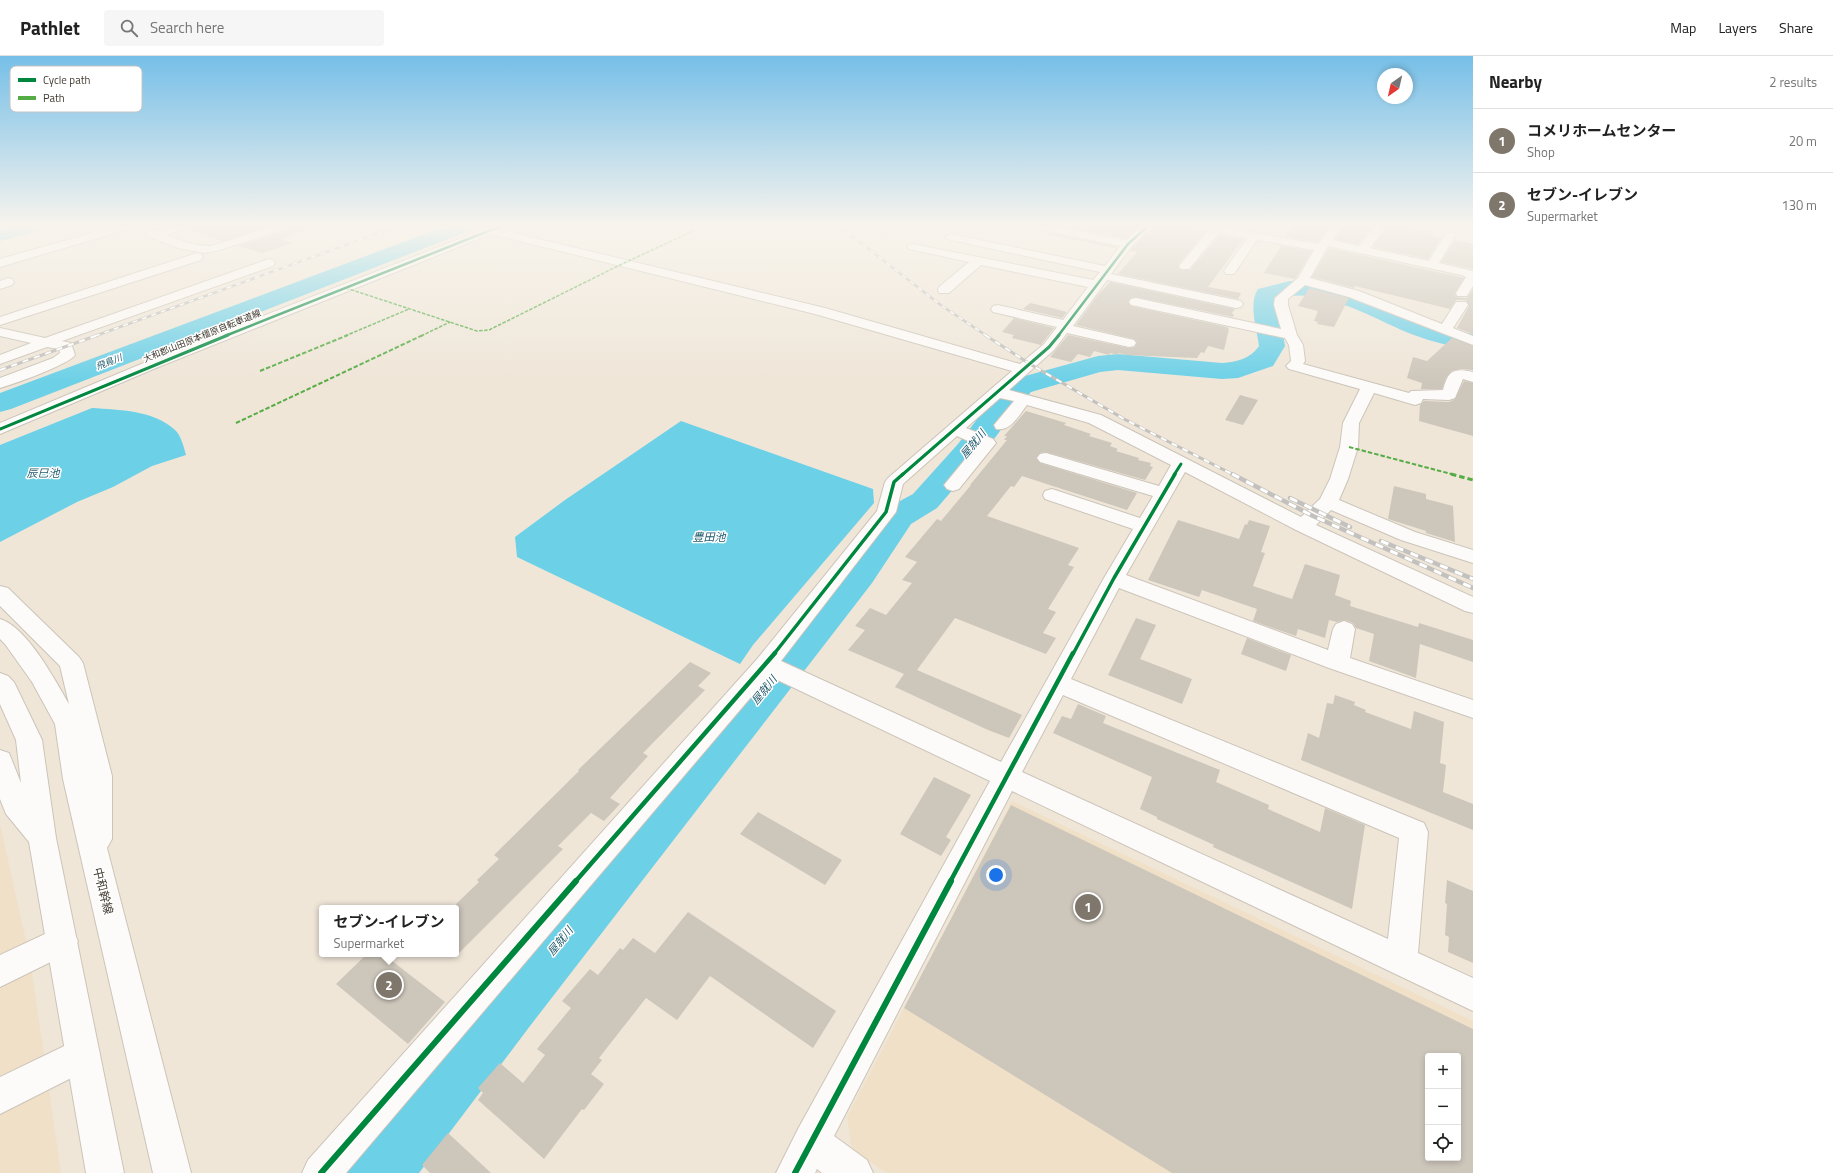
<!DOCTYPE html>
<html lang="en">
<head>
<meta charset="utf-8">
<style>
  :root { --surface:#fff; --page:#f6f6f6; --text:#222; --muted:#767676; --line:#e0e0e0; --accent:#7f776b }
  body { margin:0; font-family:"Titillium Web","Noto Sans JP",sans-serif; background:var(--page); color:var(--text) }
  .controls { position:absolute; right:12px; bottom:12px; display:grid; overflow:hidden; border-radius:4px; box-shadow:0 2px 6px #0003 }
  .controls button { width:36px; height:36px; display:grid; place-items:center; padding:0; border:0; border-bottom:1px solid var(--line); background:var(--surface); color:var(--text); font:20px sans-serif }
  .compass { position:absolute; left:1377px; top:12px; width:36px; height:36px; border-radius:50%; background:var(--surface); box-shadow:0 2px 6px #0003; rotate:214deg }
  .you { position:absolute; left:996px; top:819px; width:14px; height:14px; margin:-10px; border:3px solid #fff; border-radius:50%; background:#1a73e8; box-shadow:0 0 0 6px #1a73e833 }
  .badge { display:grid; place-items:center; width:26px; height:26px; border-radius:50%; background:var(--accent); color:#fff; font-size:13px; font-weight:700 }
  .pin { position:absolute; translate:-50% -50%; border:2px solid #fff; box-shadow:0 1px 4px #0006 }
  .popup { position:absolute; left:319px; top:849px; width:140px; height:52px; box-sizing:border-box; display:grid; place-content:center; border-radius:4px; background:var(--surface); filter:drop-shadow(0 1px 3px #0005); font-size:13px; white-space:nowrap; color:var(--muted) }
  .popup b { font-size:15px; color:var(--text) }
  .popup::after { content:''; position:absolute; left:50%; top:100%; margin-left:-8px; border:8px solid transparent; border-top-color:var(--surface) }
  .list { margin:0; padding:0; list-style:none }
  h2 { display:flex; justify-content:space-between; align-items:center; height:52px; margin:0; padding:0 16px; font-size:17px }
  h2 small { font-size:13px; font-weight:400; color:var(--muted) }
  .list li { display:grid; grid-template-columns:26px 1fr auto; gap:12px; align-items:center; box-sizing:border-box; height:64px; padding:0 16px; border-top:1px solid var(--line) }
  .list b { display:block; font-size:15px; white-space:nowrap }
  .list p { margin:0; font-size:13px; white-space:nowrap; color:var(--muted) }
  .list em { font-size:13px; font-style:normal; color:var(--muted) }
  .icon { flex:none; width:22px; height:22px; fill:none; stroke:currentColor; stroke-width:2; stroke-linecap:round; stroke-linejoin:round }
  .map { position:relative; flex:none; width:1473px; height:1117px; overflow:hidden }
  header { display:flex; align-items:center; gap:24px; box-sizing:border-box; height:56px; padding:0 20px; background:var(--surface); border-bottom:1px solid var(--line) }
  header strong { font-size:19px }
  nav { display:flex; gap:22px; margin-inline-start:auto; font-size:14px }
  .search { width:280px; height:36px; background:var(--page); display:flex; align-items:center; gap:10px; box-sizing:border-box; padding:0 14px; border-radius:4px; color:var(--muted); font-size:15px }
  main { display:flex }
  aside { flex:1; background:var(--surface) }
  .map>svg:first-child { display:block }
</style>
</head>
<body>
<header>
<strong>Pathlet</strong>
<div class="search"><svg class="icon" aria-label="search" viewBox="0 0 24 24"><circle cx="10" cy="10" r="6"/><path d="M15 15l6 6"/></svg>Search here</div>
<nav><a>Map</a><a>Layers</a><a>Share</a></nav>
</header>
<main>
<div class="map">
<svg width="1473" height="1117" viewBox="0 0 1473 1117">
  <rect width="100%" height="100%" fill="#efe6d8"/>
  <!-- built -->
  <g fill="#f0e0c8" fill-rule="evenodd">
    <path d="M1012 745 1473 965V1117H886L852 1093 847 1061ZM1428 1000H1458V1102H1428Z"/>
    <path d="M0 768 30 903 61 1117H0Z"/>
  </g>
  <!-- water -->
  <g fill="#6cd0e7">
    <path d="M92 352C119 354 154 354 175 374 181 379 184 392 186 399L152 410 113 431 77 446 0 486V389Z"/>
    <path d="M681 365 873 433 874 447 753 589 740 608 517 501 515 481 565 444Z"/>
  </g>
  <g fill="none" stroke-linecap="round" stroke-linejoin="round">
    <!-- river -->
    <g fill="#6cd0e7" fill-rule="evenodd">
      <path d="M11 170H45L42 174 0 185V173Z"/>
      <path d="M446 170H474L471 174 11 353 0 356V337Z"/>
      <path d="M1290 225C1310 226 1330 229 1350 235 1392 248 1429 271 1473 278V294C1453 291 1433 286 1414 279 1372 263 1325 230 1279 242L1278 249 1285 290 1273 310 1238 322 1222 323 1118 314 1100 316 1031 336 1017 352 980 402 937 452 911 468 872 527 530 970 419 1117H340L350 1092 486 926 844 509 885 453 913 438 958 388 995 340 1011 324 1098 300 1118 298 1222 307C1237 306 1250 303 1259 290 1257 273 1248 248 1258 233Z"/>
    </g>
  </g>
  <!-- building -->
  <g fill="#cdc6bb" fill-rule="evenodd">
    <path d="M192 170H270L223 185 189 174Z"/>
    <path d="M292 170H309V173L280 183 293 187 262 197 238 190 289 173Z"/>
    <path d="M1061 170H1140L1126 182Z"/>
    <path d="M1154 170H1192L1194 173 1205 176 1178 209 1181 214H1190L1220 179 1243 183 1208 231 1241 237 1238 243 1118 218 1137 196 1130 195 1133 191Z"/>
    <path d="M1292 170H1330L1317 186 1286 181Z"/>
    <path d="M1343 170H1373L1358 188 1335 183Z"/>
    <path d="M1387 170H1403L1432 175 1430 179 1441 182 1428 203 1373 191Z"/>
    <path d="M1049 177 1117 191 1116 192 1049 179Z"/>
    <path d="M1455 184 1473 188V213L1441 206Z"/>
    <path d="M1281 190 1312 195 1295 223 1264 217Z"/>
    <path d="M1329 192 1464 222 1455 237 1456 241 1467 242 1473 233V278L1457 272 1469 250 1466 244H1456L1450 253 1355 230 1354 232 1312 221Z"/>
    <path d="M1110 226 1235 253 1232 257 1234 259 1233 261 1136 241 1131 242 1128 245 1131 250 1227 271 1229 273 1224 294 1208 290 1204 297 1201 296 1197 302 1126 299 1119 297 1118 299 1110 297 1109 299 1094 295 1090 301 1078 298 1071 306 1050 301 1068 279 1129 292 1135 291 1137 286 1134 283 1076 269 1097 240Z"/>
    <path d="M1309 232 1349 242 1334 271 1317 268 1318 266 1314 265 1318 255 1298 250Z"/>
    <path d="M1030 247 1048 251 1067 256 1062 262 1023 253Z"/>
    <path d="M1014 262 1054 272 1041 289 1012 282 1014 279 1002 276Z"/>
    <path d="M1452 282 1473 290V314L1461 313 1452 315 1446 322 1442 333H1421L1422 327 1407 322 1413 301 1427 305Z"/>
    <path d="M1464 325 1473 327V380L1419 365 1420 349 1424 345 1449 346 1455 343Z"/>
    <path d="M1240 339 1258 344 1243 369 1225 364Z"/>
    <path d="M1026 355 1066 367 1064 369 1091 378 1089 380 1112 387 1110 390 1118 393 1116 395 1139 402 1138 404 1151 407 1150 410 1153 411 1145 424 1046 396 1040 397 1036 402 1040 407 1137 437 1127 454 1022 420 1014 431 1011 430 987 460 1079 492 1068 509 1074 511 1048 553 1056 556 1043 577 1056 582 1046 598 955 562 917 614 1022 659 1009 682 988 674 895 631 904 618 848 594 865 574 855 570 870 552 886 559 912 527 902 524 917 506 905 501 937 463 941 465 971 429H970L1007 384H1004L1007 380H1004Z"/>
    <path d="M1394 430 1426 438V443L1453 450 1455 486 1426 477V475L1388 463Z"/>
    <path d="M1178 464 1239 483 1245 468 1247 469 1249 464 1270 470 1261 496 1265 497 1253 530 1292 543 1305 508 1340 519 1335 539 1351 545 1350 550 1418 571 1419 567 1473 584V606L1420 588 1416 622 1369 605 1374 578 1356 572 1353 567 1345 564 1337 566 1329 564 1325 582 1298 573 1296 580 1253 565 1257 553 1202 534 1199 541 1148 524Z"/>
    <path d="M1136 562 1156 569 1140 603 1192 623 1182 648 1108 619Z"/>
    <path d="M1247 582 1291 599 1286 615 1241 598Z"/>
    <path d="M690 606 711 617 698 630 705 634 643 697 648 700 610 742 620 748 604 765 591 757 558 790 563 793 456 900V848L479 826 477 824 499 803 494 799 579 715 578 714Z"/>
    <path d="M1335 639 1355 646 1354 649 1366 654 1365 656 1411 673 1414 655 1444 666 1440 707 1446 709 1443 736 1473 748V774L1301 704 1308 677 1319 682 1327 647 1333 648Z"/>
    <path d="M1078 648 1106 660 1103 667 1220 714 1216 726 1269 749 1268 753 1320 776 1325 752 1365 769 1352 853 1213 791 1214 789 1157 763V761L1140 753 1152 721 1053 677 1062 660 1071 663Z"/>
    <path d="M934 721 971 739 946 781 951 784 941 800 900 778Z"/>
    <path d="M1011 749 1473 973V1117H1172L904 952ZM1428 1000H1458V1102H1428Z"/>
    <path d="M758 756 842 804 825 829 740 778Z"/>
    <path d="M1447 824 1473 835V907L1448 896 1449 881 1445 879 1447 848 1445 847Z"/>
    <path d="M688 856 836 955 813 992 710 920 677 964 646 942 599 1002 602 1004 591 1018 604 1028 584 1054 582 1053 544 1103 478 1044 483 1037 478 1032 500 1007 523 1027 545 999 537 993 571 952 562 945 590 913 598 919 620 892 623 894 633 882 655 897Z"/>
    <path d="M367 898H383L445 946 408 988 336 928Z"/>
    <path d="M448 1077 491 1117H430L422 1109Z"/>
  </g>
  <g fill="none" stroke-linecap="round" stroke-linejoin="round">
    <defs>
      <g id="minor">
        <path d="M117 170H134L132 172 0 211V203Z"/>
        <path d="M174 170H191L189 172 165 179C181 185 194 190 211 190L274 170H291L289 172 216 195 204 197 178 192 150 181 144 177 150 174 155 175Z"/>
        <path d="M492 170H506L502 174 825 252 1020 308 1044 288 1057 271 993 256 991 253 993 250 998 249 1063 264 1088 231 981 209 949 237H939L938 234 939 231 969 206 909 193 907 191 909 189 913 188 1093 224 1100 216 951 184 945 181 951 178 1105 210 1120 190 1038 173 1032 170H1054L1126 184 1142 170H1153L1132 190 1111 218 1241 245 1243 248 1241 251 1236 252 1107 224 1073 270 1134 284 1136 287 1134 290 1129 291 1067 277 1054 294 1009 334 1101 359 1301 461 1320 443 1330 423 1340 391 1343 367 1360 333 1289 313 1286 310 1291 305 1289 289 1285 282 1136 250 1131 249 1129 246 1131 243 1136 242 1281 273 1274 249 1275 242 1298 222 1314 194 1257 184 1234 218H1226L1224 215 1247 182 1219 177 1189 213H1181L1179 210 1208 175 1194 172 1193 170H1217L1318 188 1332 170H1342L1333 184 1359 190 1375 170H1386L1370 192 1429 205 1446 177H1454L1456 179 1439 207 1473 215V230L1467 240H1457L1456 237 1466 221 1461 219 1328 190 1310 222 1359 235 1442 268 1456 246H1466L1468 249 1453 272 1473 280V289L1349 241 1305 229 1288 243V249L1297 279 1303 289 1305 305 1303 308 1409 337 1411 335 1443 334C1448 314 1454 312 1473 316V326L1463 323 1455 342 1449 344 1423 343 1421 347 1415 349 1374 337 1359 367 1358 391 1348 423 1339 444 1415 476 1473 494V507L1401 484 1331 454 1316 469 1473 541V557L1465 555 1296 474 1185 416 1126 519 1328 594 1333 573 1336 568 1344 565 1352 568 1355 573 1350 602 1473 644V662L1329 612 1119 532 1071 623 1424 767 1428 776 1418 897 1473 922V955L1012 735 834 1080 867 1104 873 1117H822L817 1113 815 1117H776L798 1073 990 725 769 620 346 1117H302L308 1104 758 602 877 455 885 426 888 422 1012 315 815 258 491 178 156 312 0 378V367L146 306ZM1000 342 1014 345 994 369 996 373C1011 376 1019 359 1027 349L1089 367 1171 409 1159 430 1046 397 1040 398 1037 402 1040 406 1153 440 1140 462 1052 433 1045 435 1043 439 1045 443 1133 473 1104 522 1001 706 781 605 896 456 903 428 957 380 977 389 944 429 947 433 953 435 959 433 996 387 993 383 966 372ZM1063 639 1399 782 1388 883 1022 716Z"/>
        <path d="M881 170H894L886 176 882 177 876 174Z"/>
        <path d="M197 197 201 198 203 201 201 204 0 269V261Z"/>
        <path d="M269 203 273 204 275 207 273 210 62 285 71 287 75 299C68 309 14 328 0 332V322L53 302 60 297 59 293 47 291 0 308V299L31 287 0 280V272L45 282Z"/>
        <path d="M8 222 12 223 14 226 12 229 0 233V225Z"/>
        <path d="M62 870 73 875 78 885 73 895 0 931V899Z"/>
        <path d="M83 981 95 986 100 998 95 1010 0 1058V1021Z"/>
      </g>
      <g id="major">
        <path d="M0 530 8 532 79 601 83 607 112 720V783L107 792 191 1117H153L63 723 55 668 32 626 5 588 0 583V563C27 571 55 624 69 648L60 610 0 550Z"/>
        <path d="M0 617 8 620 14 626 42 684 56 782 124 1117H86L29 786 6 758 0 743V694L9 697 21 727 16 684 0 648Z"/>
      </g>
    </defs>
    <!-- minor casing -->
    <use href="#minor" stroke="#cbc4b9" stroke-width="2"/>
    <!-- major casing -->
    <use href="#major" stroke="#cbc4b9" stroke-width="2"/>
    <!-- minor -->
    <use href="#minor" fill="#fdfbf9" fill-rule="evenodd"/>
    <!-- major -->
    <use href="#major" fill="#fdfbf9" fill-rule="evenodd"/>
    <defs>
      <g id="rail-far2">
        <path d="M839 170 942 250 987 280"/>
        <path d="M95 280 398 170"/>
      </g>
      <g id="rail-far1">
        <path d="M985 279 1030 308 1124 363 1234 419"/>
        <path d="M0 314 98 279"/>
      </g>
      <g id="rail">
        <path d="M1232 418 1313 460 1473 532"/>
        <path d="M1290 442 1350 471"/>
        <path d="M1381 485 1473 523"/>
      </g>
    </defs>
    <!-- rail-far2 casing -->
    <use href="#rail-far2" stroke="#c3c1bd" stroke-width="2.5"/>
    <!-- rail-far1 casing -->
    <use href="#rail-far1" stroke="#c3c1bd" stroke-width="3"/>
    <!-- rail casing -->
    <use href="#rail" stroke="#c3c1bd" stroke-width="4.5"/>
    <!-- rail-far2 -->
    <use href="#rail-far2" stroke="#fff" stroke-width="1.5" stroke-dasharray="5" stroke-linecap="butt"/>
    <!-- rail-far1 -->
    <use href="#rail-far1" stroke="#fff" stroke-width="2" stroke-dasharray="6" stroke-linecap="butt"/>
    <!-- rail -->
    <use href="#rail" stroke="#fff" stroke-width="3" stroke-dasharray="8" stroke-linecap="butt"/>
    <!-- quiet-far2 -->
    <g stroke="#56ac45" stroke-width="1.5" stroke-dasharray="3.5 1.5" stroke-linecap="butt">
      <path d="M346 232 477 275 489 274 624 207 704 170"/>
      <path d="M345 280 409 253"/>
      <path d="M421 280 450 266"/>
    </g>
    <!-- quiet-far1 -->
    <g stroke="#56ac45" stroke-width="2" stroke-dasharray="4.5 2" stroke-linecap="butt">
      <path d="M260 315 348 279"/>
      <path d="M236 367 423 279"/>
      <path d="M1349 391 1455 419"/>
    </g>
    <!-- quiet -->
    <path stroke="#56ac45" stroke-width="3" stroke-dasharray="5.5 3" stroke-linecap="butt" d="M1451 418 1473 424"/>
    <defs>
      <g id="cycleway-far4">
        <path d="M225 280 501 170"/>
        <path d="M1058 280 1128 188 1148 170"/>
      </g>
      <g id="cycleway-far3">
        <path d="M0 373 228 279"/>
        <path d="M902 419 1049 291 1059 279"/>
        <path d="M1174 419 1181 408"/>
      </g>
      <g id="cycleway-far2">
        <path d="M774 598 886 456 894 426 903 418"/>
        <path d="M1073 598 1114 522 1175 418"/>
      </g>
      <g id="cycleway-far1">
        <path d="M575 826 775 597"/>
        <path d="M950 826 1073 597"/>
      </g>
      <g id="cycleway">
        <path d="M321 1117 576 825"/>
        <path d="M795 1117 951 825"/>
      </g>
    </defs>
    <!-- cycleway-far4 casing -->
    <use href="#cycleway-far4" stroke="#fff" stroke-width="4"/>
    <!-- cycleway-far3 casing -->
    <use href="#cycleway-far3" stroke="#fff" stroke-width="5"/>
    <!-- cycleway-far2 casing -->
    <use href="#cycleway-far2" stroke="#fff" stroke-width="6"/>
    <!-- cycleway-far1 casing -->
    <use href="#cycleway-far1" stroke="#fff" stroke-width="7"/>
    <!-- cycleway casing -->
    <use href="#cycleway" stroke="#fff" stroke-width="8"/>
    <!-- cycleway-far4 -->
    <use href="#cycleway-far4" stroke="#00873e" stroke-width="2.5"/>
    <!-- cycleway-far3 -->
    <use href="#cycleway-far3" stroke="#00873e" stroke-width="3"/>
    <!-- cycleway-far2 -->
    <use href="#cycleway-far2" stroke="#00873e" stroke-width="3.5"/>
    <!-- cycleway-far1 -->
    <use href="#cycleway-far1" stroke="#00873e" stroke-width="4.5"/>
    <!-- cycleway -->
    <use href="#cycleway" stroke="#00873e" stroke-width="6"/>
  </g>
  <!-- sky -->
  <linearGradient id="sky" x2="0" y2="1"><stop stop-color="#76bfe8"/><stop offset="0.52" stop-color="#f8f4ed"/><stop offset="1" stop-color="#f8f4ed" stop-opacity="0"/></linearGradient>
  <rect width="1473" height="326" fill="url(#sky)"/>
  <g text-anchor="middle" stroke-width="3" stroke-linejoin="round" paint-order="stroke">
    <!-- far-street labels -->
    <g font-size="9" fill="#423b31" stroke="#fff">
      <text transform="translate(202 280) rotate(-22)" y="3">大和郡山田原本橿原自転車道線</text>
    </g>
    <!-- far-water labels -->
    <g font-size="9" font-style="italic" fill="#225a6b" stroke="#fff">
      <text transform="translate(109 306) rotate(-21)" y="3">飛鳥川</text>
    </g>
    <!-- water labels -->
    <g font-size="11" font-style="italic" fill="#225a6b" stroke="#fff">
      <text transform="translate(973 388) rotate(-50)" y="4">屋就川</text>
      <text x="43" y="421">辰巳池</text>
      <text x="709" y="485">豊田池</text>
      <text transform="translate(764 634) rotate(-51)" y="4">屋就川</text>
      <text transform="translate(560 885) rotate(-51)" y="4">屋就川</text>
    </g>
    <!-- near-street labels -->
    <g font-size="12" fill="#423b31" stroke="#fff">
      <text transform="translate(103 835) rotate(76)" y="4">中和幹線</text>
    </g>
  </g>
  <!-- legend -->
  <rect x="10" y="10" width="132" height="46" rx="6" fill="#fff" stroke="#c6c4c1" stroke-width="1"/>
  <rect x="18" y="22" width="18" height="4" fill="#00873e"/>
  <rect x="18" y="40" width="18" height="4" fill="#56ac45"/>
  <g font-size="11" fill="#423b31">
    <text x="43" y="28">Cycle path</text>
    <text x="43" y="46">Path</text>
  </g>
</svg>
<div class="controls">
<button>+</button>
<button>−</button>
<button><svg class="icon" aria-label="locate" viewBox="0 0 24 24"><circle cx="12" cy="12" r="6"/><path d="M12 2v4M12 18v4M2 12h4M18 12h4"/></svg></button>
</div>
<svg class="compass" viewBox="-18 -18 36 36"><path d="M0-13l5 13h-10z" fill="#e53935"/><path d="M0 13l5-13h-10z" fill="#767676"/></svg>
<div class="you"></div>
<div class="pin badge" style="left:1088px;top:851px">1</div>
<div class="pin badge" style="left:389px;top:929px">2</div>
<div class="popup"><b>セブン-イレブン</b>Supermarket</div>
</div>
<aside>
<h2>Nearby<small>2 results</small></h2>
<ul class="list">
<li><span class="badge">1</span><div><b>コメリホームセンター</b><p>Shop</p></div><em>20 m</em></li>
<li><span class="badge">2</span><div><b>セブン-イレブン</b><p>Supermarket</p></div><em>130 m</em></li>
</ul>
</aside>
</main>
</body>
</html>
